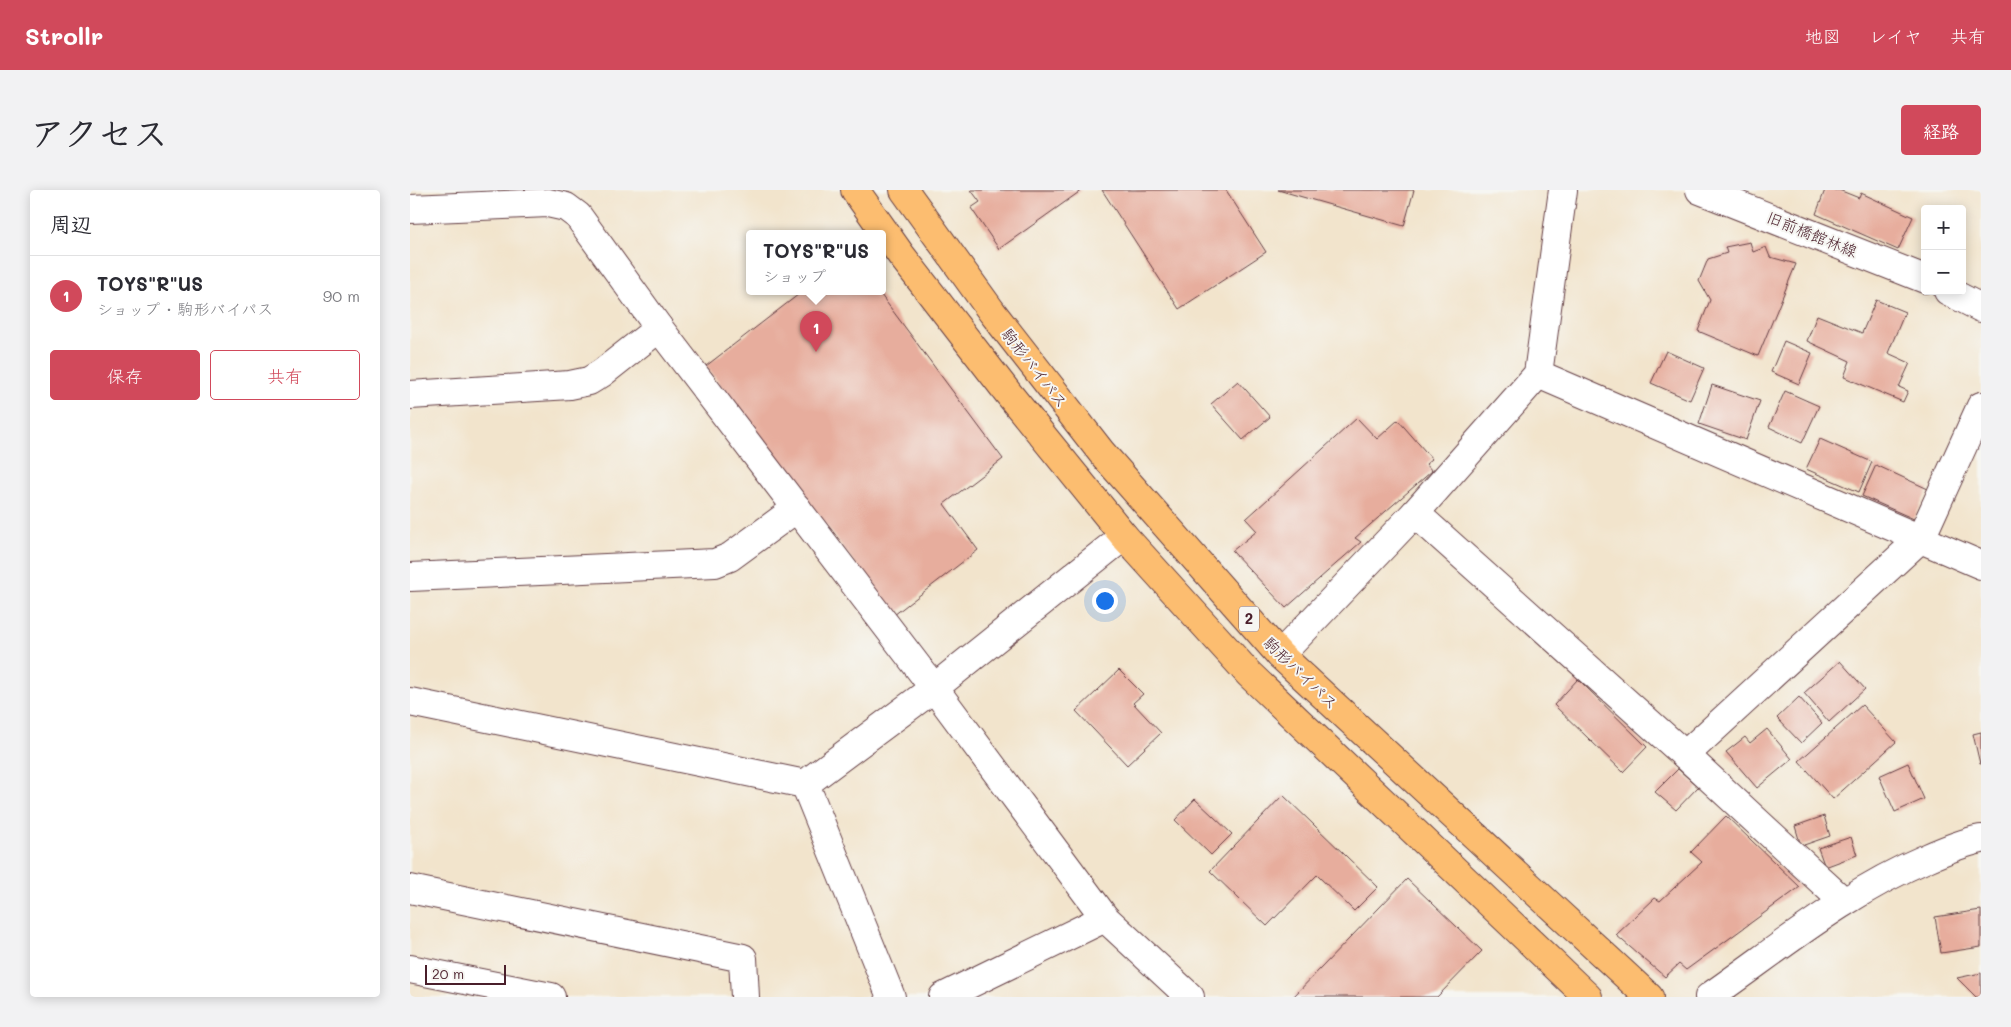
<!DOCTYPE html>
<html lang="ja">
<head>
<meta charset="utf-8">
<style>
  :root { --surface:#fff; --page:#f2f2f3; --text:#2b2b33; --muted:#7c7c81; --line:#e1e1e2; --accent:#d1495b }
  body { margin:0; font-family:Mali,"Klee One",sans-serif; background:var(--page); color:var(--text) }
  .controls { position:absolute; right:15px; top:15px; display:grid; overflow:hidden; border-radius:5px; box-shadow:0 2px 12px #0003 }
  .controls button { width:45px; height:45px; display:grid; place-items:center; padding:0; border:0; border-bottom:1px solid var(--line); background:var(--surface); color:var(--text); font:25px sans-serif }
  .scale { position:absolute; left:15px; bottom:12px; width:81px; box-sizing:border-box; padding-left:5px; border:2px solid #4a1f2b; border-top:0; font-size:14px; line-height:18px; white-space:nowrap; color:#4a1f2b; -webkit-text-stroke:4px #f6f6f2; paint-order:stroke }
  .you { position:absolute; left:694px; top:410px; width:18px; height:18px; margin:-12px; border:4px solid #fff; border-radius:50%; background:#1a73e8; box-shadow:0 0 0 8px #1a73e833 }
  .badge { display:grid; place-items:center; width:32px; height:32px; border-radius:50%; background:var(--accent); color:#fff; font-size:16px; font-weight:700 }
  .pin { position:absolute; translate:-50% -41px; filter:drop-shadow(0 1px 2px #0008) }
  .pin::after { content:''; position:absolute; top:26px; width:18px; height:15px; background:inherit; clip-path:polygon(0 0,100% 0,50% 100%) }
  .popup { position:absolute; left:336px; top:40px; width:140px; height:65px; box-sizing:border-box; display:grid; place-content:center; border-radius:5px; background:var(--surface); filter:drop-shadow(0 1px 4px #0005); font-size:16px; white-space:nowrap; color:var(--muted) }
  .popup b { font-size:19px; color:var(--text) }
  .popup::after { content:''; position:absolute; left:50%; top:100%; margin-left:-10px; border:10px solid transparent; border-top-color:var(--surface) }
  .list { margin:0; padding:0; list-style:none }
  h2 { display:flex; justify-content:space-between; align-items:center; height:65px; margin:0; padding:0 20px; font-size:21px }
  h2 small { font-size:16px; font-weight:400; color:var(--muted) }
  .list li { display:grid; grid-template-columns:32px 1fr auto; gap:15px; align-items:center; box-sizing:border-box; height:80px; padding:0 20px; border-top:1px solid var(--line) }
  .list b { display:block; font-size:19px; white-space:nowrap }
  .list p { margin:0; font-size:16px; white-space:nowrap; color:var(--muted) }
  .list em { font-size:16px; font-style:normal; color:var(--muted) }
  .actions { display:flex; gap:10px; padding:15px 20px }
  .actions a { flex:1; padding:11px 0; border:1px solid var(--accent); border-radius:5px; text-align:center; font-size:18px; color:var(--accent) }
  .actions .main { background:var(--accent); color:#fff }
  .map { position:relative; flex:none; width:1571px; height:807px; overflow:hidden; border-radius:5px }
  header { display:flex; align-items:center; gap:30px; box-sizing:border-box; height:70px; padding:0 25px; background:var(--accent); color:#fff }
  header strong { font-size:24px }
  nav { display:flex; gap:28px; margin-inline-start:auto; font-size:18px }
  .intro { display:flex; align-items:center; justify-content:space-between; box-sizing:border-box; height:120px; padding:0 30px }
  h1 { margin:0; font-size:35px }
  .button { padding:12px 22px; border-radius:5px; background:var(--accent); color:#fff; font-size:18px; font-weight:700 }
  main { display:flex; gap:30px; padding:0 30px }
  aside { flex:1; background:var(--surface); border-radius:5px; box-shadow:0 2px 12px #0003 }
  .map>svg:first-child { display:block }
</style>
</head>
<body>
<header>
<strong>Strollr</strong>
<nav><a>地図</a><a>レイヤ</a><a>共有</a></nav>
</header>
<div class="intro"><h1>アクセス</h1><a class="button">経路</a></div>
<main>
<aside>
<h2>周辺<small></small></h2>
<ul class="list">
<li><span class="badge">1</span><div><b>TOYS&quot;R&quot;US</b><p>ショップ · 駒形バイパス</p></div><em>90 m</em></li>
</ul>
<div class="actions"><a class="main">保存</a><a>共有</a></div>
</aside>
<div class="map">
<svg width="1571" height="807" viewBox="0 0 1571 807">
  <rect width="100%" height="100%" fill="#f6f6f2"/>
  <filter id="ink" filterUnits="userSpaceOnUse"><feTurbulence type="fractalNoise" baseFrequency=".02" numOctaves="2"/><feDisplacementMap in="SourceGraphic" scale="10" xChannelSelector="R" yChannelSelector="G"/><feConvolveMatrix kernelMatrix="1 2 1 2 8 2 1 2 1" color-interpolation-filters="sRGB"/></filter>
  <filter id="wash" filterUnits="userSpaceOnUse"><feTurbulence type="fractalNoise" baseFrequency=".0096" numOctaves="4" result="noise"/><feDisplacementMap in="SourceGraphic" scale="20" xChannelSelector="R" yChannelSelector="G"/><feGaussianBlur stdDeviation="1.12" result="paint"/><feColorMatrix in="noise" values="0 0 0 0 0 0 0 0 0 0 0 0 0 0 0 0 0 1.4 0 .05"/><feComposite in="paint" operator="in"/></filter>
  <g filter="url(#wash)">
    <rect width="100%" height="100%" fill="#f2e4cc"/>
    <g id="blocks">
      <!-- building -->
      <g fill="#e7ad9d">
        <path d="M561 0H672L589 59 561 18 570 12Z"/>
        <path d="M692 0H816L856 62 769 119Z"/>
        <path d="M868 0H1004L994 36Z"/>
        <path d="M1415 0H1429L1449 8 1451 3 1503 27 1488 60 1406 24Z"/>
        <path d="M1340 52 1343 62 1356 57 1360 67 1386 74 1348 166 1288 141 1300 110 1289 91 1298 69 1317 63 1315 57Z"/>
        <path d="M393 101H468L593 269 534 314 568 360 484 425 296 176Z"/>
        <path d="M1466 110 1495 122 1478 163 1500 173 1489 197 1498 201 1493 212 1434 187 1440 171 1397 151 1407 125 1452 143Z"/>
        <path d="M1374 151 1402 163 1389 194 1361 182Z"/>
        <path d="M1256 161 1294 178 1280 210 1241 193Z"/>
        <path d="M828 191 860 227 833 250 801 214Z"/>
        <path d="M1302 195 1350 211 1336 250 1289 234Z"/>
        <path d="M1375 201 1409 216 1392 253 1359 237Z"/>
        <path d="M947 228 967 249 988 230 1022 269 1016 274 1022 281 945 348 951 352 876 418 822 361 847 341 836 329Z"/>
        <path d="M1410 249 1462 272 1449 302 1396 279Z"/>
        <path d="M1466 275 1518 299 1504 329 1452 306Z"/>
        <path d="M1430 471 1455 499 1419 532 1394 503Z"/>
        <path d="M709 480 733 504 723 513 751 543 717 575 666 521Z"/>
        <path d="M1168 489 1237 557 1213 582 1144 515Z"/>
        <path d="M1389 507 1412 533 1391 553 1367 528Z"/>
        <path d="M1452 515 1486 552 1423 609 1389 571Z"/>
        <path d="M1357 539 1382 569 1347 598 1316 562 1335 547 1340 553Z"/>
        <path d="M1571 542V574H1570L1563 544Z"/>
        <path d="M1498 573 1514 609 1485 622 1469 586Z"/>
        <path d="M1268 579 1288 597 1266 620 1245 602Z"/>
        <path d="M873 605 968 697 944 721 907 685 857 736 800 681Z"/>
        <path d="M785 609 822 644 801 665 765 630Z"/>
        <path d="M1316 626 1390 697 1276 780 1269 774 1255 787 1206 745 1245 708 1250 711 1292 672 1281 662Z"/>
        <path d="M1414 626 1420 646 1391 656 1385 636Z"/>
        <path d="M1441 647 1447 665 1415 677 1408 658Z"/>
        <path d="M997 689 1072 761 1027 807H883Z"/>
        <path d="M1571 720V757L1531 763 1525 727Z"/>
        <path d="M1571 783V807H1566L1547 788Z"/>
      </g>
    </g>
  </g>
  <g filter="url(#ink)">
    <use href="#blocks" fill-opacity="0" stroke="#633d43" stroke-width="1"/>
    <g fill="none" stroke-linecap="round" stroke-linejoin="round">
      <defs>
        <g id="minor">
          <path d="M1290 0 1515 89"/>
          <path d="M0 19 138 13 156 17 168 26 249 138 524 498 695 728 780 807"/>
          <path d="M1538 101 1571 118"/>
          <path d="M1128 184 1571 375"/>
          <path d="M0 205 160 195 179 191 192 183 249 138"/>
          <path d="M1005 323 1275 565 1433 711"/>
          <path d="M0 387 305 373 320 367 387 318"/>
          <path d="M870 465 1005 323 1128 184 1153 0"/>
          <path d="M0 512 395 594 524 498 714 346"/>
          <path d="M1275 565 1511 348 1571 216"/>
          <path d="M395 594 481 807"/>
          <path d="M0 699 333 768 335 807"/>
          <path d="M0 779 141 807"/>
          <path d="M533 807 695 728"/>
          <path d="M1299 807C1371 757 1435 703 1517 668 1535 660 1552 653 1571 649"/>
        </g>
        <g id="major">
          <path d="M445 0 491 65 598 203 714 346 839 484 1178 807"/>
          <path d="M494 0 582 122 692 263 870 465 1239 807"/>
        </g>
      </defs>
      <!-- minor casing -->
      <use href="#minor" stroke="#633d43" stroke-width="30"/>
      <!-- major casing -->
      <use href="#major" stroke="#633d43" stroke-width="30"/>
      <!-- minor -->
      <use href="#minor" stroke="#fff" stroke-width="28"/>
      <!-- major -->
      <use href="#major" stroke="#fcbd6f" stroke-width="28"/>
    </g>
  </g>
  <g text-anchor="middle" stroke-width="4" stroke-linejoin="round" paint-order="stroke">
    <!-- shield labels -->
    <rect fill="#f6f6f2" stroke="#7e6067" stroke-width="1" x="829" y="416.5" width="20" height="25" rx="4"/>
    <g font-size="15" font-weight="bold" fill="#4a1f2b">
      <text x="839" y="434">2</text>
    </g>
    <!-- street labels -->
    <g font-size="16" fill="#4a1f2b" stroke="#f6f6f2">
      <text transform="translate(1402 44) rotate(22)" y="6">旧前橋館林線</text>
      <text transform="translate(625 178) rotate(52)" y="6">駒形バイパス</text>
      <text transform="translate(891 483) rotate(44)" y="6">駒形バイパス</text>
    </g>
  </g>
</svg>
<div class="controls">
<button>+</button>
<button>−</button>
</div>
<div class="scale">20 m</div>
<div class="you"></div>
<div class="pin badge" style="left:406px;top:162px">1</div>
<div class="popup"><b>TOYS&quot;R&quot;US</b>ショップ</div>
</div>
</main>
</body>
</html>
